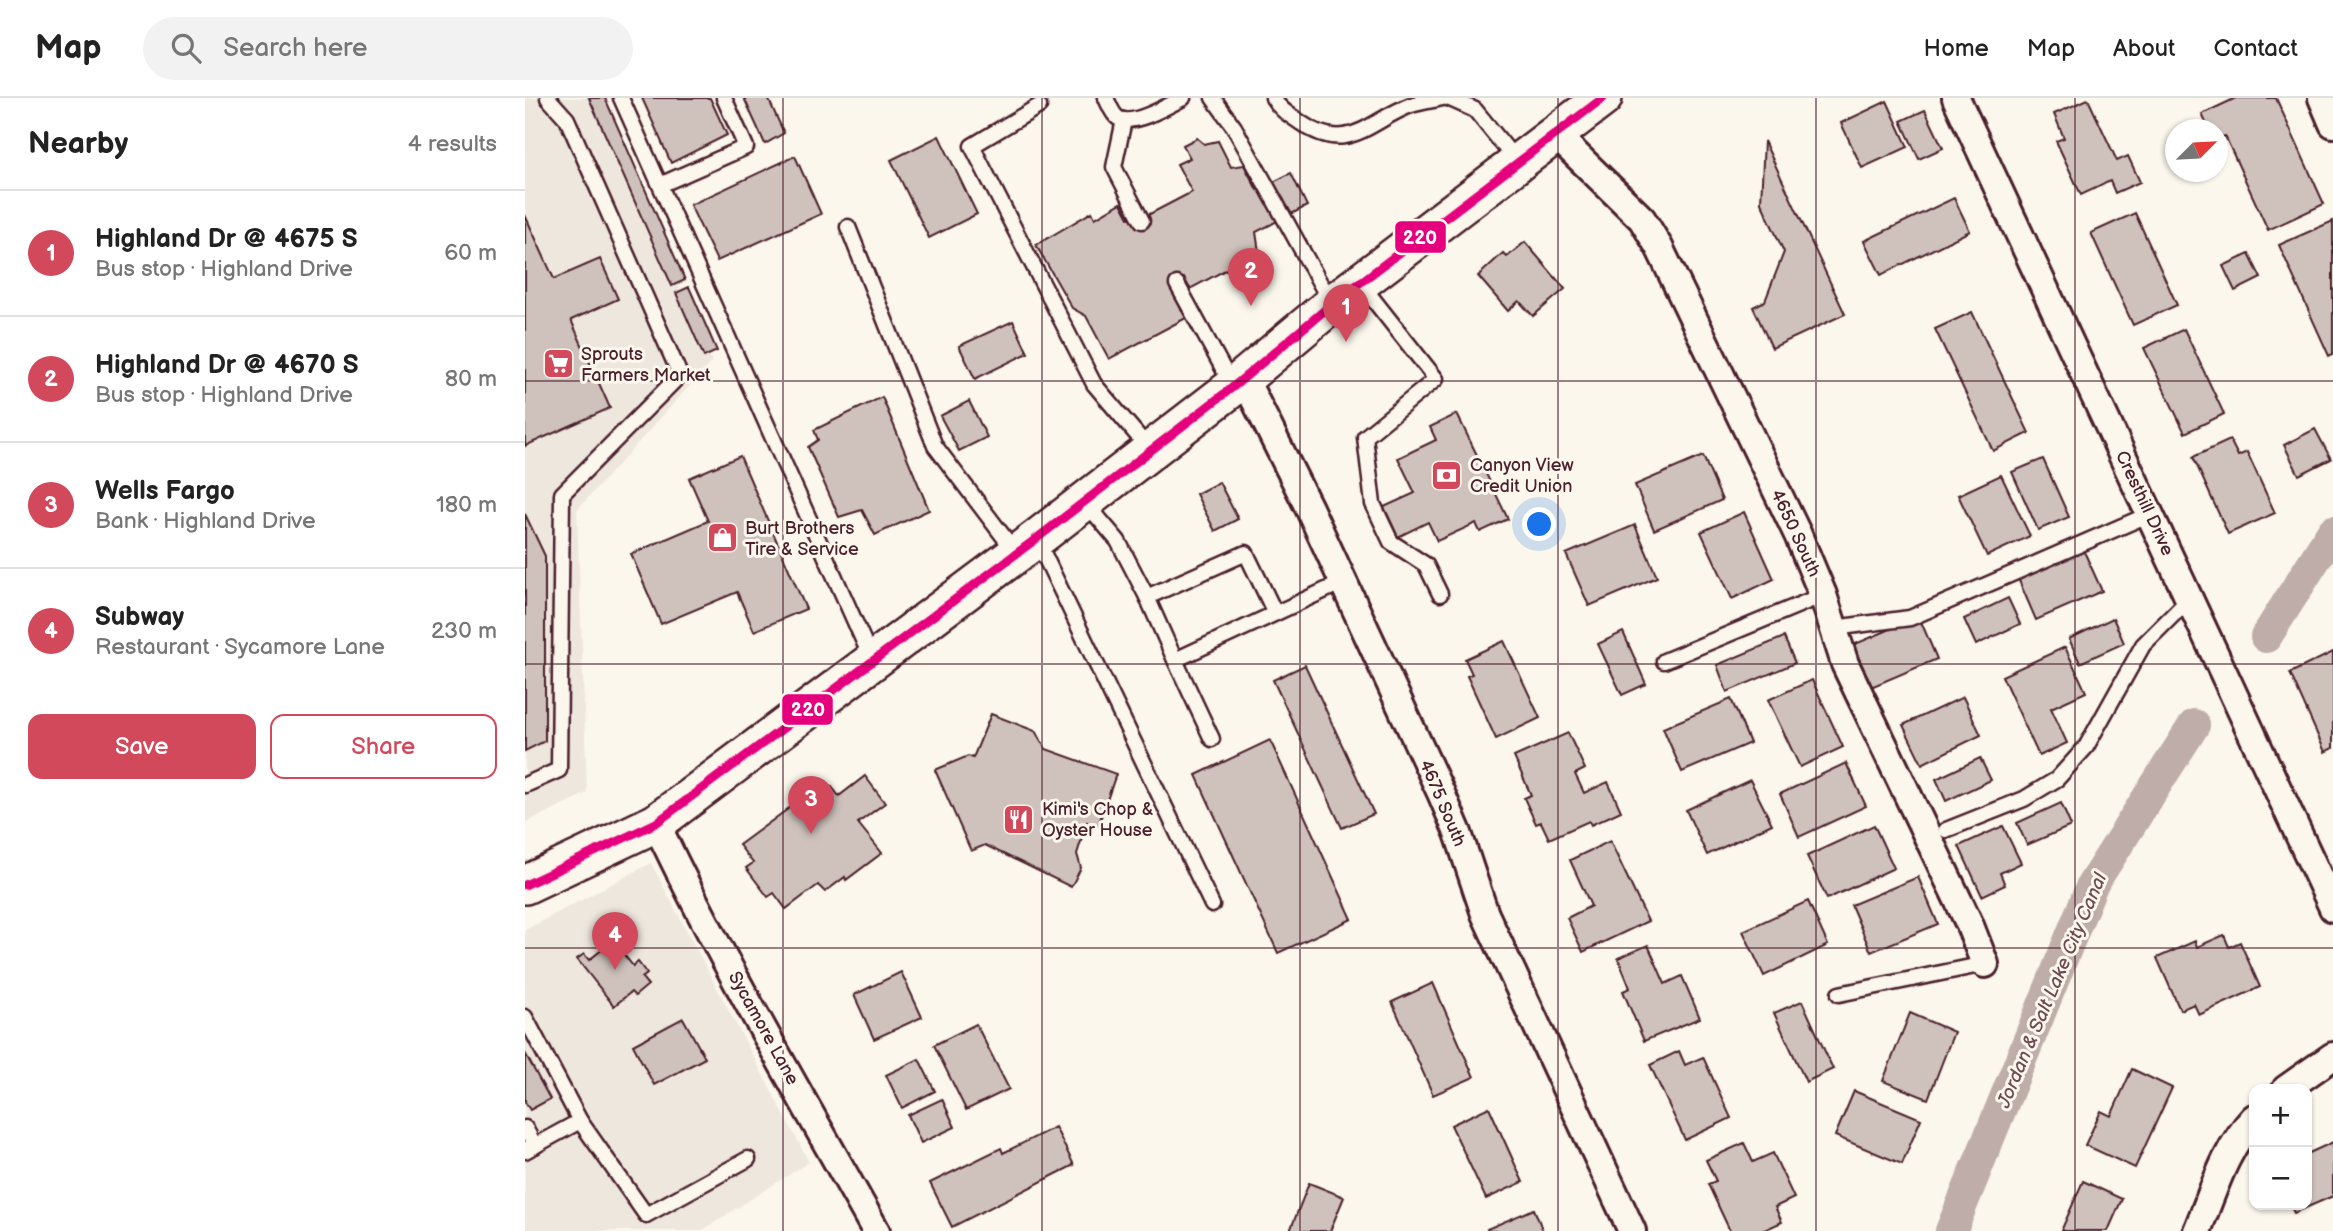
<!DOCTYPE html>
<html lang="en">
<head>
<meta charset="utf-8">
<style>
  :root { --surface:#fff; --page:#f2f2f2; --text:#222; --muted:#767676; --line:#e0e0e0; --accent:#d1495b }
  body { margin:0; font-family:"Balsamiq Sans",sans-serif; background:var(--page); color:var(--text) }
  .controls { position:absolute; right:21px; bottom:21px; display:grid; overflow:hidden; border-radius:14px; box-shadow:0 2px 5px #0004 }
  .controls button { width:63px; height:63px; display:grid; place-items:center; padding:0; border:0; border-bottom:2px solid var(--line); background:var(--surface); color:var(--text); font:35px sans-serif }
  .compass { position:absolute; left:1640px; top:21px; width:63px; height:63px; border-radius:50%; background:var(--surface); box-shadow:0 2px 5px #0004; rotate:66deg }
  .you { position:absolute; left:1015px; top:427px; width:24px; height:24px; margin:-18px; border:5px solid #fff; border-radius:50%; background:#1a73e8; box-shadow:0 0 0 10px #1a73e833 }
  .badge { display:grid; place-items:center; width:46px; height:46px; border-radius:50%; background:var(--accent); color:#fff; font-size:23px; font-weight:700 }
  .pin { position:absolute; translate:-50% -58px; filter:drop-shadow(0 2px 4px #0008) }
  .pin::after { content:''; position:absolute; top:37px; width:24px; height:21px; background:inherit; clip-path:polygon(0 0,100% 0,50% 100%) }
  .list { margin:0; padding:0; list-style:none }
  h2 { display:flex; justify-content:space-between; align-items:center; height:91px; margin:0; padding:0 28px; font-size:30px }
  h2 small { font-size:23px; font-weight:400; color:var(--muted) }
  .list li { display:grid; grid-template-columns:46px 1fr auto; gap:21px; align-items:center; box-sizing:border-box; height:126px; padding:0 28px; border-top:2px solid var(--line) }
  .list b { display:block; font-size:26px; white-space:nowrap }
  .list p { margin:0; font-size:23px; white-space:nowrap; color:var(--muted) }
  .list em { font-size:23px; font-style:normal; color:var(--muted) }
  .actions { display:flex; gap:14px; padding:21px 28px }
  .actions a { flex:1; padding:16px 0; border:2px solid var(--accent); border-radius:14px; text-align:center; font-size:24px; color:var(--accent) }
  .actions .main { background:var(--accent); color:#fff }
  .icon { flex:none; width:38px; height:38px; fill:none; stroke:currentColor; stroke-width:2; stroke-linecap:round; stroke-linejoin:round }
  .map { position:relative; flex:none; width:1808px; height:1133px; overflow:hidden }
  header { display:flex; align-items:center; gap:42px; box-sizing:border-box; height:98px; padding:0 35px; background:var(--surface); border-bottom:2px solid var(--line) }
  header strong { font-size:33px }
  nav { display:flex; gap:38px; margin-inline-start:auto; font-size:24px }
  .search { width:490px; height:63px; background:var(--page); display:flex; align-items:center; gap:18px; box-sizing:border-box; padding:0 24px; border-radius:38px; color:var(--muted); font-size:26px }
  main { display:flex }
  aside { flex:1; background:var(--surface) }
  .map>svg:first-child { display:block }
</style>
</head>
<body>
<header>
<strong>Map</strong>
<div class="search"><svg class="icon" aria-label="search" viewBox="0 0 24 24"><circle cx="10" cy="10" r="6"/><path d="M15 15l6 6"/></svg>Search here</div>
<nav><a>Home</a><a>Map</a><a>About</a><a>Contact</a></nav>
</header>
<main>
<aside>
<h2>Nearby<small>4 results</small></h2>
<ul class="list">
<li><span class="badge">1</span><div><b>Highland Dr @ 4675 S</b><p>Bus stop · Highland Drive</p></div><em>60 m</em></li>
<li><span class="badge">2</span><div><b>Highland Dr @ 4670 S</b><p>Bus stop · Highland Drive</p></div><em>80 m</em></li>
<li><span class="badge">3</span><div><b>Wells Fargo</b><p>Bank · Highland Drive</p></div><em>180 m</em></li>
<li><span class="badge">4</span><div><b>Subway</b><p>Restaurant · Sycamore Lane</p></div><em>230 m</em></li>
</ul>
<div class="actions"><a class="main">Save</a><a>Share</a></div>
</aside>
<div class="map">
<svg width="1808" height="1133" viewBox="0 0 1808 1133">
  <rect width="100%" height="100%" fill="#fbf7ec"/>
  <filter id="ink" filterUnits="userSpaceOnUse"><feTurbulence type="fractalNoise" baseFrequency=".0143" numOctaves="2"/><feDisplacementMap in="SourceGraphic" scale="14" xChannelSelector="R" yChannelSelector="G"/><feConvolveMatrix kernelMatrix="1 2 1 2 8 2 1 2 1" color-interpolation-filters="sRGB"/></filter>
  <g filter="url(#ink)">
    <!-- built -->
    <g fill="#eee7de">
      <path d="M0 0H70L187 263 52 412 62 695 0 725Z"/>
      <path d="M126 765 284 1064 176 1133H0V832Z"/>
    </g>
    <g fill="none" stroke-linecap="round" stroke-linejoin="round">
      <!-- canal -->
      <g stroke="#bfadaa" stroke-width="32">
        <path d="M1741 539 1808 433"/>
        <path d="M1426 1133 1567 787 1669 627"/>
      </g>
    </g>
    <!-- building -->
    <g fill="#cfc2bc" stroke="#4a1f2b" stroke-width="2">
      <path d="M64 0H80L160 182 147 188Z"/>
      <path d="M117 0H185L202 37 146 65Z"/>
      <path d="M219 0H243L259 35 240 46Z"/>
      <path d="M1711 0H1751L1799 106 1743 132 1700 38 1692 41V32H1684L1677 16Z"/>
      <path d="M1563 1 1592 63 1603 58 1615 84 1590 95 1585 83 1556 97 1531 43 1539 40 1529 16Z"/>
      <path d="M1362 3 1383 49 1337 70 1316 25Z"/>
      <path d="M1400 12 1418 50 1394 61 1376 23Z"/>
      <path d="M414 38 452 116 404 140 366 62Z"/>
      <path d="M672 40 679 46 693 43 706 69 719 67 732 92 766 75 782 108 731 134 734 154 665 191 659 180 644 188 661 220 584 261 561 218 547 210 511 147 567 114 570 120 596 105 604 120 621 118 667 94 652 66 665 60 658 47Z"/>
      <path d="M1239 43 1320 216 1247 250 1228 209 1240 203 1259 154 1236 104Z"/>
      <path d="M270 58 296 116 192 163 165 107Z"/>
      <path d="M1429 100 1445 133 1356 177 1339 143Z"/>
      <path d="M1610 115 1652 207 1608 227 1566 135Z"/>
      <path d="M0 117 29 181 75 161 93 201 46 222 85 310 0 348Z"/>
      <path d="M1808 123V256L1804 258 1754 147Z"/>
      <path d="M1000 144 1040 191 1008 218 994 203 983 213 953 178 978 155 982 159Z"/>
      <path d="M1724 156 1736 180 1710 193 1698 168Z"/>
      <path d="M164 189 192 253 179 259 151 195Z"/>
      <path d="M1447 214 1504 335 1468 353 1410 231Z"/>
      <path d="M488 223 503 255 450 281 434 248Z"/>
      <path d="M1659 231 1699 316 1660 335 1619 250Z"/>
      <path d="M357 299 404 412 350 437 337 412 314 419 283 349 293 342 289 332Z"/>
      <path d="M444 303 462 339 434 353 415 318Z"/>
      <path d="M932 316 983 421 955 434 951 425 912 443 903 424 873 439 859 409 890 395 873 360 911 342 905 329Z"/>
      <path d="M1790 331 1806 361 1774 377 1759 347Z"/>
      <path d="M1705 342 1713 358 1722 354 1750 415 1703 436 1668 359Z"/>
      <path d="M215 358 281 511 229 533 212 494 136 526 106 456 183 423 164 380Z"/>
      <path d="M1178 358 1197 402 1129 432 1110 387Z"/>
      <path d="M1518 361 1544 419 1513 432 1487 374Z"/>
      <path d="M1476 377 1505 438 1462 458 1433 397Z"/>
      <path d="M694 384 713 421 690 433 671 396Z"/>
      <path d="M1219 414 1249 481 1207 501 1176 434Z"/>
      <path d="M0 416 20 458V643L0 653Z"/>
      <path d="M1110 427 1132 479 1064 508 1041 456Z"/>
      <path d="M1557 449 1577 493 1511 522 1492 478Z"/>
      <path d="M1483 500 1495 526 1451 547 1439 521Z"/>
      <path d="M1394 519 1412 561 1346 589 1328 547Z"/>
      <path d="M1588 520 1599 545 1555 565 1544 541Z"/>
      <path d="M1098 534 1121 586 1097 597 1073 546Z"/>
      <path d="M1259 539 1270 565 1202 594 1192 567Z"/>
      <path d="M979 543 1015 620 971 641 942 578 947 576 940 561Z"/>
      <path d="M1540 549 1561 594 1526 610 1542 645 1514 658 1477 578Z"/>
      <path d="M1808 554V650L1800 654 1765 575Z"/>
      <path d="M780 567 849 716 817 730 748 582Z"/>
      <path d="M1287 582 1318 649 1275 669 1243 602Z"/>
      <path d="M1438 599 1456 637 1397 666 1378 627Z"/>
      <path d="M1206 601 1225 645 1157 674 1138 630Z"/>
      <path d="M466 616 510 633 521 651 591 676 573 728 562 724 552 756 556 770 546 789 460 747 446 753 410 672 443 658 448 660Z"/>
      <path d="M1043 635 1060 671 1050 676 1059 695 1083 684 1096 713 1066 727 1064 723 1024 741 1016 724 1011 726 999 700 1006 697 989 659Z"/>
      <path d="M745 642 827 821 753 855 671 677Z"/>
      <path d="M1455 660 1466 682 1421 703 1411 681Z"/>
      <path d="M1321 665 1341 708 1274 739 1255 696Z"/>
      <path d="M340 678 360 705 333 725 357 755 321 782 320 779 300 794 293 787 261 811 249 795 243 799 221 770 228 765 214 747 279 699 284 705 306 688 314 698Z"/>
      <path d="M1225 682 1247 726 1182 757 1161 712Z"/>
      <path d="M1536 705 1546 728 1502 747 1492 725Z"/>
      <path d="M1349 727 1369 770 1302 801 1282 758Z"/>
      <path d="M1478 728 1496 765 1475 775 1480 787 1457 798 1434 748Z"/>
      <path d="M1085 743 1123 823 1058 854 1042 820 1066 808 1045 762Z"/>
      <path d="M1393 779 1413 826 1346 854 1326 807Z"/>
      <path d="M1283 803 1303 847 1239 878 1218 833Z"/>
      <path d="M1699 837 1704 849 1715 844 1735 889 1674 917 1669 906 1655 912 1632 860 1670 843 1672 849Z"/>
      <path d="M88 843 108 868 113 864 122 876 117 880 123 887 110 898 106 894 89 908 52 861 59 856 64 862Z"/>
      <path d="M1123 847 1140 886 1157 878 1175 920 1119 943 1098 893 1105 890 1093 860Z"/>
      <path d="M376 874 397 919 349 941 329 897Z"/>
      <path d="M908 885 949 979 908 997 867 904Z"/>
      <path d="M1277 903 1308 971 1281 984 1249 915Z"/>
      <path d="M1385 915 1429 934 1403 1001 1358 983Z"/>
      <path d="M158 920 180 960 129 987 108 947Z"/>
      <path d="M451 926 484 991 441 1012 409 947Z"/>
      <path d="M1154 953 1160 967 1178 959 1206 1020 1160 1042 1125 967Z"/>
      <path d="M0 955 25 1001 5 1012 0 1004Z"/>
      <path d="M394 961 410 993 377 1010 361 977Z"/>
      <path d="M1607 971 1647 990 1610 1070 1560 1047 1576 1013 1586 1018Z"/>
      <path d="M1329 993 1396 1021 1377 1066 1310 1038Z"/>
      <path d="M417 1001 430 1029 396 1045 383 1017Z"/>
      <path d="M964 1009 998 1084 961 1101 926 1027Z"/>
      <path d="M530 1029 549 1067 427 1129 405 1085 476 1050 478 1055Z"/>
      <path d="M1808 1044V1098L1769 1115 1765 1107H1782V1056Z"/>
      <path d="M1219 1045 1228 1064 1248 1055 1269 1100 1250 1109 1257 1124 1237 1133H1205L1183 1086 1191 1083 1181 1062Z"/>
      <path d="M1558 1083 1597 1101 1583 1133H1536Z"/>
      <path d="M784 1085 819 1099 805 1133H765Z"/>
      <path d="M1009 1111 1018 1133H963L962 1131Z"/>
    </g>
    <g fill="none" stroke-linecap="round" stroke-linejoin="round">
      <defs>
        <g id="service">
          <path d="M96 0 347 562"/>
          <path d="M581 0C584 6 587 16 593 20 607 29 645 7 658 0"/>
          <path d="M688 0 709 29 806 205"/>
          <path d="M748 0C755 12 765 17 776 25 824 58 845 22 886 7 896 4 908 2 918 0"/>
          <path d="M923 0 950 12 993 65"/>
          <path d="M514 8 447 48 569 286 625 352"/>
          <path d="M599 22 589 69 617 123"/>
          <path d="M135 87 221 49 199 0"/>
          <path d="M323 129 410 348 491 455"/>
          <path d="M652 186 708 289"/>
          <path d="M836 186 911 281 840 339 848 406 866 444 901 467 915 496"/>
          <path d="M560 404 593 443 622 499 650 562 818 484"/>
          <path d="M512 442 687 807"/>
          <path d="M622 499 721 455 750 515"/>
          <path d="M1309 530 1385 520 1625 416"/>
          <path d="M650 562 687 641"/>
          <path d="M1139 563 1298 497"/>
          <path d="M0 687 34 672 37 396 155 277 42 21 23 0"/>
          <path d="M1421 732 1499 701 1532 681 1561 649 1618 547 1664 501"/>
          <path d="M1314 896 1460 866"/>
          <path d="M0 919 55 1023"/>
          <path d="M0 1030 10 1048"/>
          <path d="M0 1053 55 1023 121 1117 223 1061"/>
        </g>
        <g id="minor">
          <path d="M1431 0 1808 810"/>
          <path d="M1797 0 1808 26"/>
          <path d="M1031 37 1117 121 1134 149 1273 437 1298 497 1320 566 1444 825 1460 866"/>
          <path d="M719 280 784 410 916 695 933 735 960 816 1107 1133"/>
          <path d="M131 725C197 865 276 998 351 1133"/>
          <path d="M1761 991 1808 958"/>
          <path d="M1672 1133C1688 1094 1700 1051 1729 1020"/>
        </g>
        <path id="secondary" d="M0 787 131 725 511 441 708 289 807 206 1078 0"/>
      </defs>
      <!-- service casing -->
      <use href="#service" stroke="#4a1f2b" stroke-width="19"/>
      <!-- minor casing -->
      <use href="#minor" stroke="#4a1f2b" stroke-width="32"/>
      <!-- secondary casing -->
      <use href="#secondary" stroke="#4a1f2b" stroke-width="42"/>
      <!-- service -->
      <use href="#service" stroke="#fbf7ec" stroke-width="14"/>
      <!-- minor -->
      <use href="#minor" stroke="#fbf7ec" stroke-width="26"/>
      <!-- secondary -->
      <use href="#secondary" stroke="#fbf7ec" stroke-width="37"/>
      <defs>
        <path id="bus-1" d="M0 787 131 725 511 441 708 289 807 206 1078 0"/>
      </defs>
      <!-- bus-1 casing -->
      <use href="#bus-1" stroke="#fbf7ec" stroke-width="14"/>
      <!-- bus-1 -->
      <use href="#bus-1" stroke="#e5007d" stroke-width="9"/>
    </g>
  </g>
  <!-- grid -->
  <path fill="none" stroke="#4a1f2b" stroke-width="2" stroke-opacity="0.55" d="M258 0V1133M517 0V1133M775 0V1133M1033 0V1133M1291 0V1133M1550 0V1133M0 283H1808M0 566H1808M0 850H1808"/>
  <!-- icons -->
  <defs>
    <symbol id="supermarket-square" viewBox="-11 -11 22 22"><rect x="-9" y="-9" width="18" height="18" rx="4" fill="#d1495b" stroke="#fbf7ec"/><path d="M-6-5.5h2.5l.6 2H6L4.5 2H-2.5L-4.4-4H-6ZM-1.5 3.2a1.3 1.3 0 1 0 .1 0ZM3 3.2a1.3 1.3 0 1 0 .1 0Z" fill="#fff"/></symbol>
    <symbol id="bank-square" viewBox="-11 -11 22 22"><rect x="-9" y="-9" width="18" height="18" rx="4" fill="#d1495b" stroke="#fbf7ec"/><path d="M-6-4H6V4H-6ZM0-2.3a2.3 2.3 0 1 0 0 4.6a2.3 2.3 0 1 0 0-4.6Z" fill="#fff"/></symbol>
    <symbol id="shop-square" viewBox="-11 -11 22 22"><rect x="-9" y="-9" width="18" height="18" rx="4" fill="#d1495b" stroke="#fbf7ec"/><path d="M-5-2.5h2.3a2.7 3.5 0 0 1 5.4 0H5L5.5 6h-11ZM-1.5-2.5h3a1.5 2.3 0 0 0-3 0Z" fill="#fff"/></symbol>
    <symbol id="restaurant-square" viewBox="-11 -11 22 22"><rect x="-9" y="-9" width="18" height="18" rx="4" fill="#d1495b" stroke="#fbf7ec"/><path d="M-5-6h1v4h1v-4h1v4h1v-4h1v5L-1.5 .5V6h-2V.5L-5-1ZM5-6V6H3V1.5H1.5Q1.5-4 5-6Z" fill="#fff"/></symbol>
  </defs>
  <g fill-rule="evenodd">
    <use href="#supermarket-square" x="16" y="248" width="35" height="35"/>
    <use href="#bank-square" x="904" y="360" width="35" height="35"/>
    <use href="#shop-square" x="180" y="422" width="35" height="35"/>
    <use href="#restaurant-square" x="476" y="704" width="35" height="35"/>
  </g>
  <g text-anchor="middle" stroke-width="6" stroke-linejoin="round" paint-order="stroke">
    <!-- poi labels -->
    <g font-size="18" fill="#4a1f2b" stroke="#fbf7ec" text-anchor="start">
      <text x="56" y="262">Sprouts<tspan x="56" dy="21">Farmers Market</tspan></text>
      <text x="945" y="373">Canyon View<tspan x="945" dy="21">Credit Union</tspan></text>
      <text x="220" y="436">Burt Brothers<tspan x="220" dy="21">Tire &amp; Service</tspan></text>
      <text x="517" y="717">Kimi's Chop &amp;<tspan x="517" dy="21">Oyster House</tspan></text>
    </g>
    <!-- street labels -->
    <g font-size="18" fill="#4a1f2b" stroke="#fbf7ec">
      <text transform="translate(1620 405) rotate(65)" y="6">Cresthill Drive</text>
      <text transform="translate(1271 435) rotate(65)" y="6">4650 South</text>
      <text transform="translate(918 705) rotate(67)" y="6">4675 South</text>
      <text transform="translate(239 930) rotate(61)" y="6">Sycamore Lane</text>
    </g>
    <!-- water labels -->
    <g font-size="19" font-style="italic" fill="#6d4a51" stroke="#fbf7ec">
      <text transform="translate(1526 892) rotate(-67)" y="7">Jordan &amp; Salt Lake City Canal</text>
    </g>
  </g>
  <g stroke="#fbf7ec" stroke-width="2.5">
    <rect x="869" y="122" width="53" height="34" rx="7" fill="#e5007d"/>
    <rect x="256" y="595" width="53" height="33" rx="7" fill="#e5007d"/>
  </g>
  <g font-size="19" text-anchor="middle" font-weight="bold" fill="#fff">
    <text x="895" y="146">220</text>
    <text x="283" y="618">220</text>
  </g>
</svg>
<div class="controls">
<button>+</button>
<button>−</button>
</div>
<svg class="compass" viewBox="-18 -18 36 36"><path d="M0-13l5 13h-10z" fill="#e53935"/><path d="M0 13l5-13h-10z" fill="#767676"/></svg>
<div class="you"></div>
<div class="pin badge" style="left:821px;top:244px">1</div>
<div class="pin badge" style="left:726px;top:208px">2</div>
<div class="pin badge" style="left:286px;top:736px">3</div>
<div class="pin badge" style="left:90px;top:872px">4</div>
</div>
</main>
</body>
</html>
